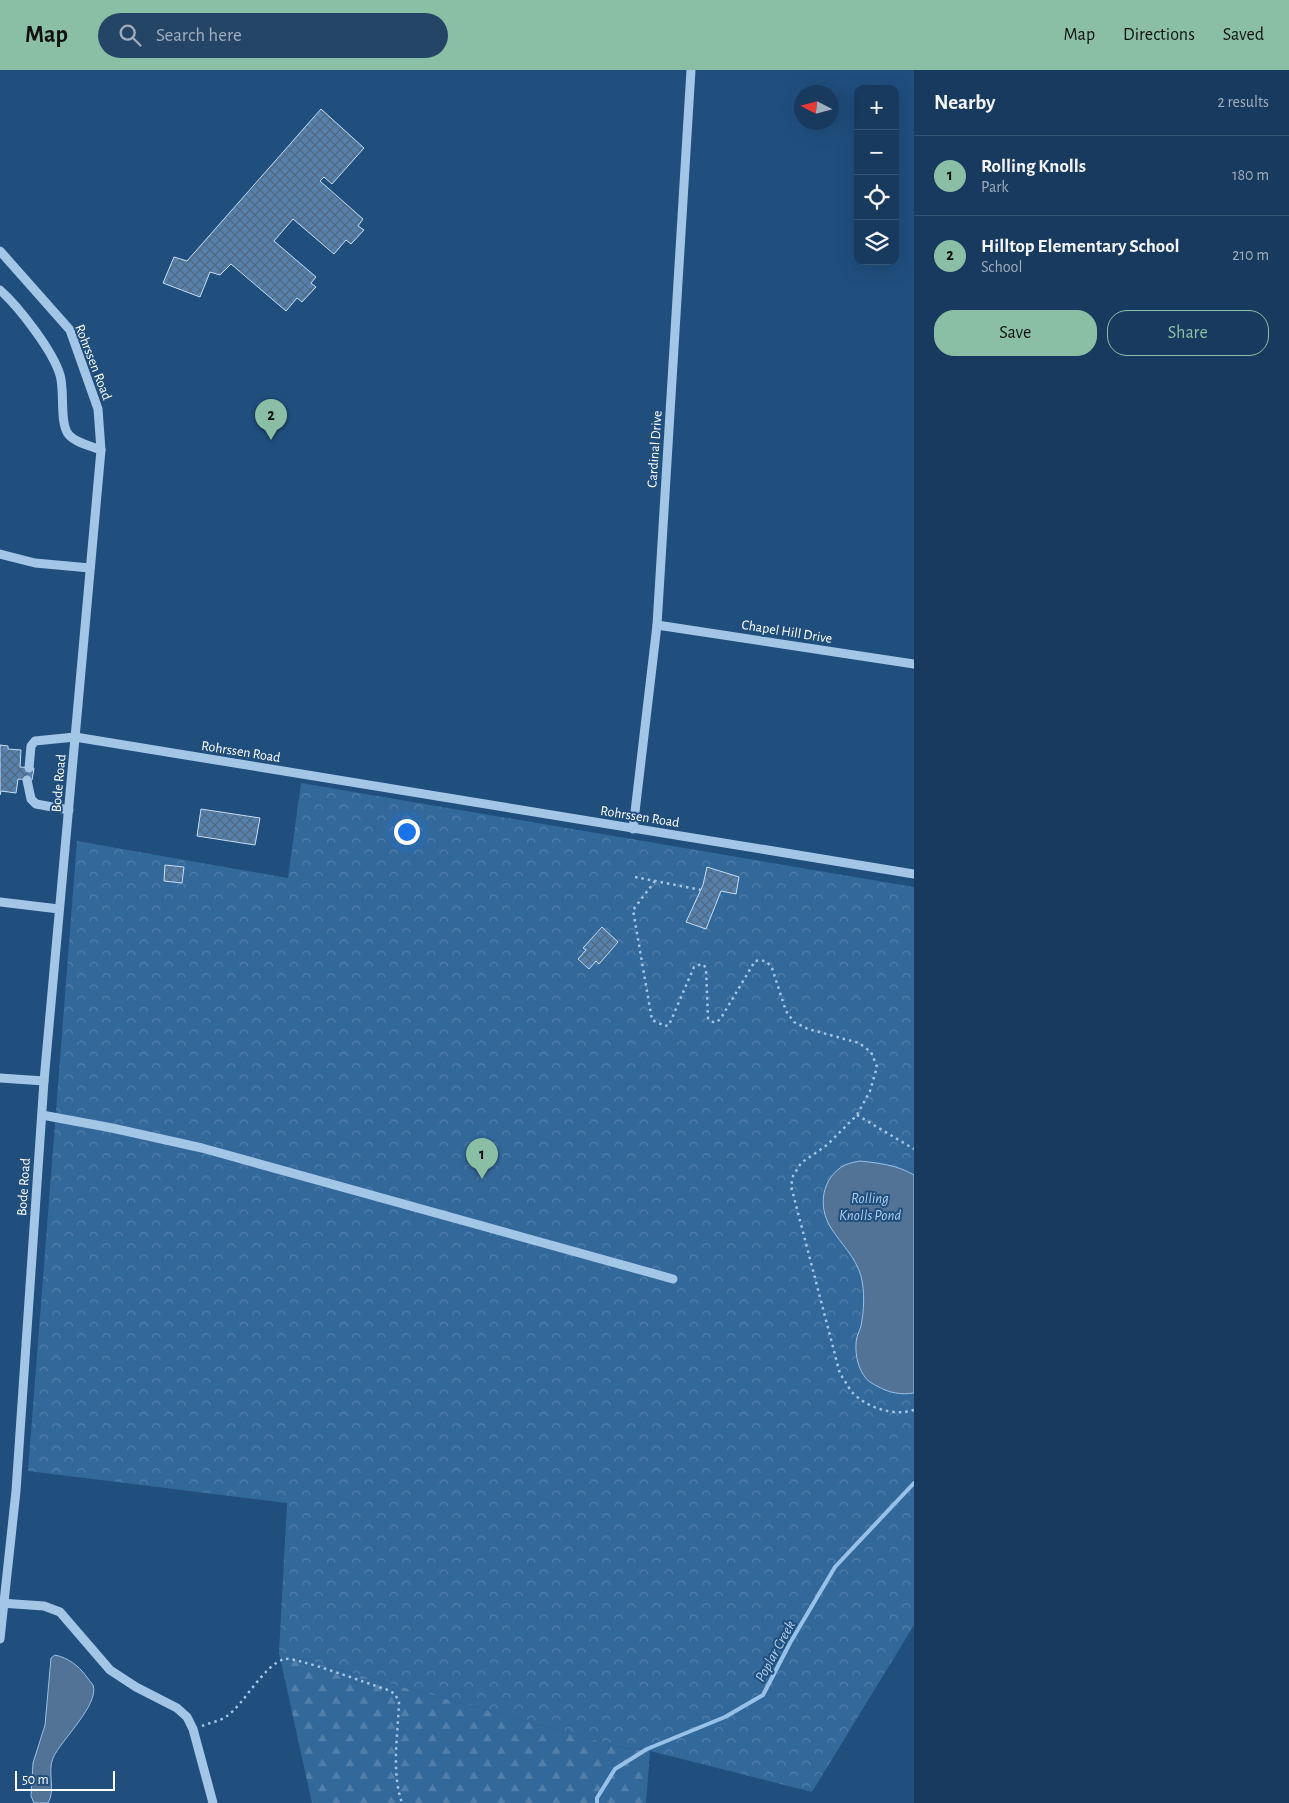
<!DOCTYPE html>
<html lang="en">
<head>
<meta charset="utf-8">
<style>
  :root { --surface:#183a5e; --page:#254567; --text:#f1f3f6; --muted:#9fadbc; --line:#365473; --accent:#8abfa5 }
  body { margin:0; font-family:"Alegreya Sans",sans-serif; background:var(--page); color:var(--text) }
  .controls { position:absolute; right:15px; top:15px; display:grid; overflow:hidden; border-radius:10px; box-shadow:0 5px 20px #0002 }
  .controls button { width:45px; height:45px; display:grid; place-items:center; padding:0; border:0; border-bottom:1px solid var(--line); background:var(--surface); color:var(--text); font:25px sans-serif }
  .compass { position:absolute; left:794px; top:15px; width:45px; height:45px; border-radius:50%; background:var(--surface); box-shadow:0 5px 20px #0002; rotate:276deg }
  .scale { position:absolute; left:15px; bottom:12px; width:100px; box-sizing:border-box; padding-left:5px; border:2px solid #fff; border-top:0; font-size:14px; line-height:18px; white-space:nowrap; color:#fff; -webkit-text-stroke:4px #204e7d; paint-order:stroke }
  .you { position:absolute; left:406px; top:761px; width:18px; height:18px; margin:-12px; border:4px solid #fff; border-radius:50%; background:#1a73e8; box-shadow:0 0 0 8px #1a73e833 }
  .badge { display:grid; place-items:center; width:32px; height:32px; border-radius:50%; background:var(--accent); color:#111; font-size:16px; font-weight:700 }
  .pin { position:absolute; translate:-50% -41px; filter:drop-shadow(0 1px 2px #0008) }
  .pin::after { content:''; position:absolute; top:26px; width:18px; height:15px; background:inherit; clip-path:polygon(0 0,100% 0,50% 100%) }
  .list { margin:0; padding:0; list-style:none }
  h2 { display:flex; justify-content:space-between; align-items:center; height:65px; margin:0; padding:0 20px; font-size:21px }
  h2 small { font-size:16px; font-weight:400; color:var(--muted) }
  .list li { display:grid; grid-template-columns:32px 1fr auto; gap:15px; align-items:center; box-sizing:border-box; height:80px; padding:0 20px; border-top:1px solid var(--line) }
  .list b { display:block; font-size:19px; white-space:nowrap }
  .list p { margin:0; font-size:16px; white-space:nowrap; color:var(--muted) }
  .list em { font-size:16px; font-style:normal; color:var(--muted) }
  .actions { display:flex; gap:10px; padding:15px 20px }
  .actions a { flex:1; padding:11px 0; border:1px solid var(--accent); border-radius:20px; text-align:center; font-size:18px; color:var(--accent) }
  .actions .main { background:var(--accent); color:#111 }
  .icon { flex:none; width:28px; height:28px; fill:none; stroke:currentColor; stroke-width:2; stroke-linecap:round; stroke-linejoin:round }
  .map { position:relative; flex:none; width:914px; height:1733px; overflow:hidden }
  header { display:flex; align-items:center; gap:30px; box-sizing:border-box; height:70px; padding:0 25px; background:var(--accent); color:#111 }
  header strong { font-size:24px }
  nav { display:flex; gap:28px; margin-inline-start:auto; font-size:18px }
  .search { width:350px; height:45px; background:var(--page); display:flex; align-items:center; gap:12px; box-sizing:border-box; padding:0 18px; border-radius:28px; color:var(--muted); font-size:19px }
  main { display:flex }
  aside { flex:1; background:var(--surface) }
  .map>svg:first-child { display:block }
</style>
</head>
<body>
<header>
<strong>Map</strong>
<div class="search"><svg class="icon" aria-label="search" viewBox="0 0 24 24"><circle cx="10" cy="10" r="6"/><path d="M15 15l6 6"/></svg>Search here</div>
<nav><a>Map</a><a>Directions</a><a>Saved</a></nav>
</header>
<main>
<div class="map">
<svg width="914" height="1733" viewBox="0 0 914 1733">
  <defs>
    <pattern id="forest-firs" width="22" height="20" patternUnits="userSpaceOnUse" patternTransform="scale(1.25)"><rect width="22" height="20" fill="#33689b"/><path d="M5 1l3.5 6h-7zM16 11l3.5 6h-7z" fill="#527faa"/></pattern>
    <pattern id="park-crowns" width="20" height="18" patternUnits="userSpaceOnUse" patternTransform="scale(1.25)"><rect width="20" height="18" fill="#33689b"/><path d="M2 6a3 3 0 1 1 6 0M12 15a3 3 0 1 1 6 0" fill="none" stroke="#527faa"/></pattern>
    <pattern id="building-cross-hatch" width="8" height="8" patternUnits="userSpaceOnUse" patternTransform="scale(1.25)"><rect width="8" height="8" fill="#5581ac"/><path d="M0 0l8 8M0 8l8-8" fill="none" stroke="#516981"/></pattern>
  </defs>
  <rect width="100%" height="100%" fill="#204e7d"/>
  <!-- forest -->
  <path fill="url(#forest-firs)" d="M279 1583 624 1678 650 1681 646 1733H312Z"/>
  <!-- park -->
  <path fill="url(#park-crowns)" d="M301 713 914 817V1555L812 1722 650 1681 624 1678 279 1583 287 1433 28 1401 77 771 288 808Z"/>
  <!-- water -->
  <g fill="#527396" stroke="#97c1e8">
    <path d="M860 1091C879 1093 897 1095 914 1105V1323C901 1325 889 1323 877 1316 873 1314 867 1311 865 1307 857 1297 854 1279 857 1267 858 1263 860 1260 861 1256 864 1240 865 1222 861 1206 855 1186 841 1174 831 1158 817 1136 822 1107 845 1095 849 1093 855 1092 860 1091Z"/>
    <path d="M55 1585C68 1588 78 1595 86 1606 88 1609 91 1612 93 1615 100 1634 61 1670 53 1688 47 1702 56 1720 48 1733H34L31 1726 33 1693 45 1655 51 1588Z"/>
  </g>
  <g fill="none" stroke-linecap="round" stroke-linejoin="round">
    <!-- stream -->
    <path stroke="#97c1e8" stroke-width="4" d="M597 1733V1728L615 1699 647 1679 725 1647 763 1625 790 1573 835 1497 914 1413"/>
  </g>
  <!-- building -->
  <g fill="url(#building-cross-hatch)" stroke="#c7def5">
    <path d="M321 39 364 78 332 114 324 107 320 111 363 149 358 156 364 160 351 174 346 170 334 184 293 149 274 171 316 207 311 213 316 217 302 232 297 228 286 241 231 194 220 205 210 202 200 227 163 213 174 187 187 191Z"/>
    <path d="M0 675 8 676V679L21 680 20 697 34 698 32 710 18 709 16 723 1 721 0 725Z"/>
    <path d="M201 739 260 748 255 775 197 766Z"/>
    <path d="M165 795 184 797 182 813 164 811Z"/>
    <path d="M707 797 739 807 736 824 721 821 706 859 686 852 703 815Z"/>
    <path d="M602 857 618 872 599 894 596 891 589 899 578 889 586 880 583 878Z"/>
  </g>
  <g fill="none" stroke-linecap="round" stroke-linejoin="round">
    <!-- path -->
    <g stroke="#a3c6e6" stroke-width="2.5" stroke-dasharray="2.5 4" stroke-linecap="butt">
      <path d="M635 807 701 820"/>
      <path d="M655 811 633 840 652 950 665 956 669 955 694 897 701 894 704 895 706 899 708 948 713 952H717L721 948 755 891 761 890 767 892 772 898 786 941 794 952 808 959 859 973 871 982 877 997 870 1021 857 1045 827 1075 801 1093 793 1106 791 1116 840 1304C844 1309 847 1315 851 1321 865 1337 894 1347 914 1340"/>
      <path d="M857 1045 914 1079"/>
      <path d="M202 1656C209 1653 220 1651 227 1646 245 1633 263 1596 284 1589 294 1586 372 1615 388 1620L395 1624 399 1632C398 1666 391 1701 402 1733"/>
    </g>
    <!-- minor -->
    <g stroke="#a3c6e6" stroke-width="9">
      <path d="M0 181 70 260 98 339 101 380 44 1011 16 1421 0 1569"/>
      <path d="M0 220C19 237 53 281 60 305 65 320 59 354 69 365 76 373 91 376 101 380"/>
      <path d="M0 484 35 493 90 498"/>
      <path d="M657 555 914 594"/>
      <path d="M29 698 31 676 35 671 75 667 914 804"/>
      <path d="M27 710 31 729 36 734 69 740"/>
      <path d="M633 759 657 555 691 0"/>
      <path d="M0 832 59 839"/>
      <path d="M0 1008 44 1011"/>
      <path d="M42 1045 112 1058 202 1078 673 1209"/>
      <path d="M0 1533 44 1536 60 1542 110 1600 136 1617 177 1638 187 1647 193 1659 213 1733"/>
    </g>
  </g>
  <g text-anchor="middle" stroke-width="4" stroke-linejoin="round" paint-order="stroke">
    <!-- street labels -->
    <g font-size="14" fill="#fff" stroke="#204e7d">
      <text transform="translate(94 292) rotate(69)" y="5">Rohrssen Road</text>
      <text transform="translate(654 379) rotate(-86)" y="5">Cardinal Drive</text>
      <text transform="translate(787 561) rotate(9)" y="5">Chapel Hill Drive</text>
      <text transform="translate(241 681) rotate(9)" y="5">Rohrssen Road</text>
      <text transform="translate(58 713) rotate(-85)" y="5">Bode Road</text>
      <text transform="translate(640 746) rotate(9)" y="5">Rohrssen Road</text>
      <text transform="translate(23 1117) rotate(-86)" y="5">Bode Road</text>
    </g>
    <!-- water labels -->
    <g font-size="15" font-style="italic" fill="#afcfee" stroke="#204e7d">
      <text x="870" y="1133">Rolling<tspan x="870" dy="17">Knolls Pond</tspan></text>
      <text transform="translate(775 1581) rotate(-61)" y="5">Poplar Creek</text>
    </g>
  </g>
</svg>
<div class="controls">
<button>+</button>
<button>−</button>
<button><svg class="icon" aria-label="locate" viewBox="0 0 24 24"><circle cx="12" cy="12" r="6"/><path d="M12 2v4M12 18v4M2 12h4M18 12h4"/></svg></button>
<button><svg class="icon" aria-label="layers" viewBox="0 0 24 24"><path d="M12 4l9 5-9 5-9-5zM3 14l9 5 9-5"/></svg></button>
</div>
<svg class="compass" viewBox="-18 -18 36 36"><path d="M0-13l5 13h-10z" fill="#e53935"/><path d="M0 13l5-13h-10z" fill="#9fadbc"/></svg>
<div class="scale">50 m</div>
<div class="you"></div>
<div class="pin badge" style="left:482px;top:1109px">1</div>
<div class="pin badge" style="left:271px;top:370px">2</div>
</div>
<aside>
<h2>Nearby<small>2 results</small></h2>
<ul class="list">
<li><span class="badge">1</span><div><b>Rolling Knolls</b><p>Park</p></div><em>180 m</em></li>
<li><span class="badge">2</span><div><b>Hilltop Elementary School</b><p>School</p></div><em>210 m</em></li>
</ul>
<div class="actions"><a class="main">Save</a><a>Share</a></div>
</aside>
</main>
</body>
</html>
